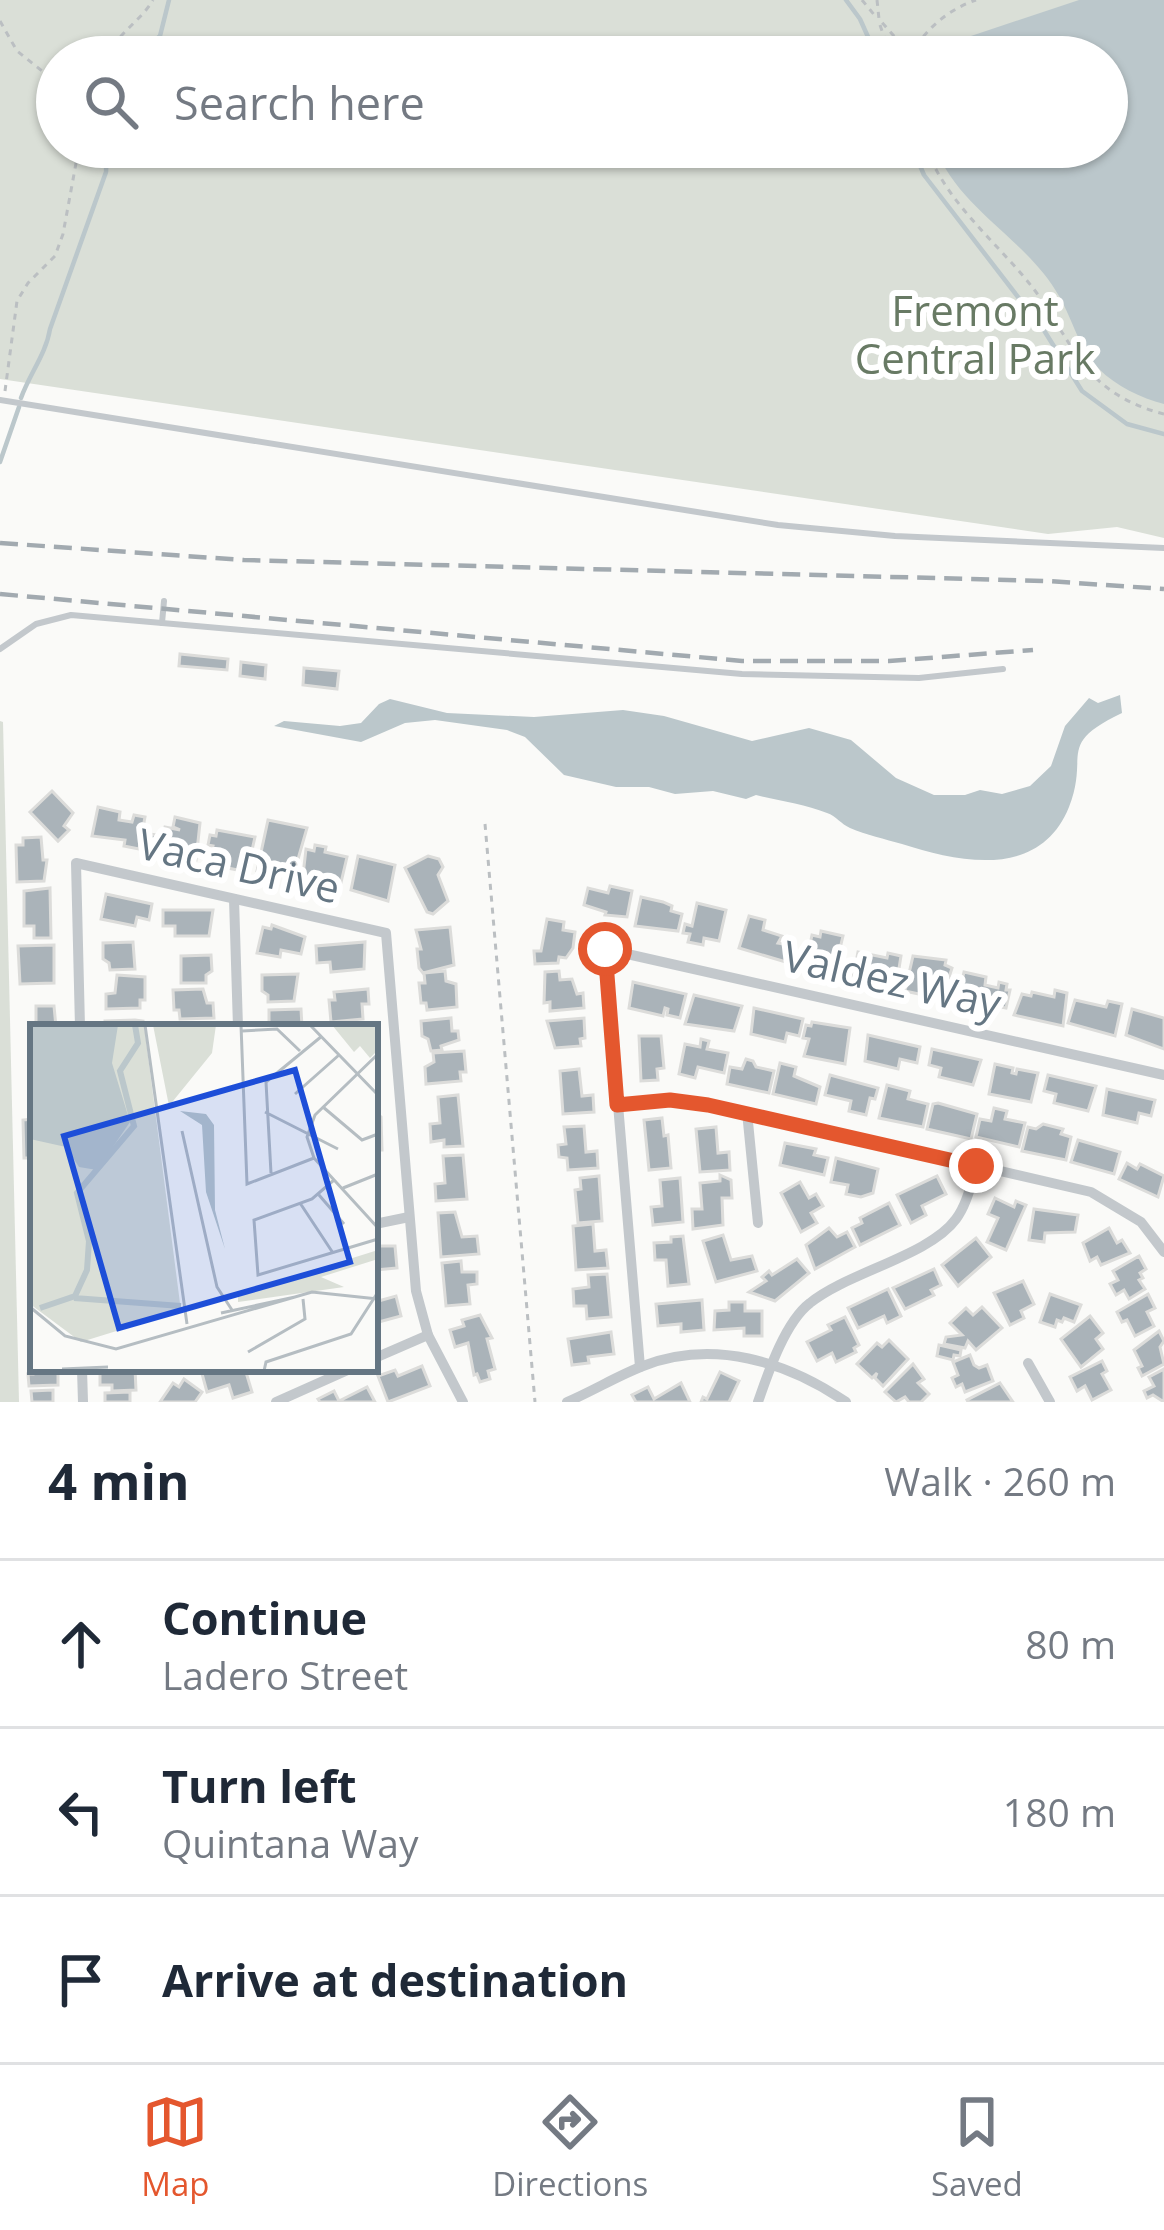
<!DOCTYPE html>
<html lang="en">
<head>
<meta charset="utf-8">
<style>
  :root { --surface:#fff; --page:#f6f6f7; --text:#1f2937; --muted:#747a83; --line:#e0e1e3; --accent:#e4572e }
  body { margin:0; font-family:"Open Sans",sans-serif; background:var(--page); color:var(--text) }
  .stop { position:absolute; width:36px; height:36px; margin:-27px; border:9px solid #e4572e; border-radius:50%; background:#fff }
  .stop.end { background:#e4572e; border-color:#fff; box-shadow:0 3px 12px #0008 }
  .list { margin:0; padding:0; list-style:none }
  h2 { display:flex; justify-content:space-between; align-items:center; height:156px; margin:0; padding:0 48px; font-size:51px }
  h2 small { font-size:39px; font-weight:400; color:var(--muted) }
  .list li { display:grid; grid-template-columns:78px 1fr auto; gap:36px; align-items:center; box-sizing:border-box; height:168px; padding:0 48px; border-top:3px solid var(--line) }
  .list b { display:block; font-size:45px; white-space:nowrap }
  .list p { margin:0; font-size:39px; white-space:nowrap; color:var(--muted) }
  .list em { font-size:39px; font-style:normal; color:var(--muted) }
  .icon { flex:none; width:66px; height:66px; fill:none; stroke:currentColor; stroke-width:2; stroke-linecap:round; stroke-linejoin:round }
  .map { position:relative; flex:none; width:1164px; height:1402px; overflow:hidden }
  .search { position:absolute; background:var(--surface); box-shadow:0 3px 9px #0004; left:36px; right:36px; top:36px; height:132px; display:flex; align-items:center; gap:30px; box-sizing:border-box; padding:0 42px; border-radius:66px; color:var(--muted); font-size:45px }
  .sheet { height:660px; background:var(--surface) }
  nav { display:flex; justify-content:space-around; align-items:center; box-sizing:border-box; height:168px; border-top:3px solid var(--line); background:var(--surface); font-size:33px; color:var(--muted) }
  nav a { display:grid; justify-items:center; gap:6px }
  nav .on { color:var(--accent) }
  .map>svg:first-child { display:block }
</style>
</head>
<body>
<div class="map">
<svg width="1164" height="1402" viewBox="0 0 1164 1402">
  <rect width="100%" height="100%" fill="#fafaf8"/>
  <!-- green -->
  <g fill="#dadfd7" fill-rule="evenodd">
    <path d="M0 0H1164V538L1117 527 1048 534 0 379ZM57 57H1107V147H57Z"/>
    <path d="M0 721 3 722 19 1402H0Z"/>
  </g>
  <!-- water -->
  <g fill="#bbc7cb">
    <path d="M1079 0H1164V404C1141 398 1116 386 1099 369 1079 349 1073 320 1059 296 1026 238 959 210 935 147H1107V57H944L968 37Z"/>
    <path d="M1120 695 1122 713C1055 745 1090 754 1069 807 1040 879 961 863 902 844 885 839 866 835 850 828 841 824 836 816 827 813 805 804 779 801 756 795L746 799 713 791 675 794 649 787H616L564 775 525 737 507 730 435 720 405 723 361 742 274 726 284 721 340 726 361 723 379 704 390 699 447 713 534 717 623 710 664 716 752 741 809 728 851 740 896 778 934 795H965L980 790 1002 794 1030 786 1051 766 1065 726 1089 698 1098 703Z"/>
  </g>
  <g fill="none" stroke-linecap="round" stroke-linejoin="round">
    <!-- stream -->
    <g stroke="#bbc7cb" stroke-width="4.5">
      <path d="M846 0 860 19 877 57"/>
      <path d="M146 57 145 49 160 36 169 0"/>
      <path d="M912 147 924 175 1045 332 1082 391 1127 424 1164 434"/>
      <path d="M21 398C30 373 46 354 50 329L106 172 107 147"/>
      <path d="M0 462 19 407"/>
    </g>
  </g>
  <!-- building -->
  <g fill="#aab3b9" stroke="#dcdcda" stroke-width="3">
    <path d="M180 654 228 659 227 670 179 666Z"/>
    <path d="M241 662 266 665 265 679 240 676Z"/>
    <path d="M304 668 339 671 337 689 303 685Z"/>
    <path d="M52 791 73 813 64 826 69 830 58 841 30 812Z"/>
    <path d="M98 807 120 812 119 820 132 822 134 815 145 817 139 849 124 846 125 840 92 836Z"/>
    <path d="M175 817 200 823 196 860 147 850 150 834 163 836 165 827 180 830 173 827Z"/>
    <path d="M268 820 307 828 294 873 285 870 278 878 257 871Z"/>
    <path d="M217 830 255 837 247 872 228 868 229 864H209L213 846 208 845 210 835 216 836Z"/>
    <path d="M41 837 43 860H47L44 881 17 882 16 845H23V838Z"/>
    <path d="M315 845 326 847 325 852 347 857 339 891 302 884 306 849 314 851Z"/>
    <path d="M358 856 395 865 388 901 351 890Z"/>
    <path d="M428 856 439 859 443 867 438 875 448 901 433 914 427 912 405 868Z"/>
    <path d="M610 886 632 891 627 917 605 915 606 912 584 905 588 888 608 893Z"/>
    <path d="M50 888 51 938H34V926H24V891Z"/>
    <path d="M106 894 152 904 149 920 137 917 135 926 101 919Z"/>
    <path d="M641 897 663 902 672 906 671 911 682 914 678 931 635 926Z"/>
    <path d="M697 903 726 910 719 941 704 938 703 945 688 942 690 934 683 933 685 924 692 926Z"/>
    <path d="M163 910H213L209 936H175V926H163Z"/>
    <path d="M749 916 765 920 763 930 782 936 778 943 790 945 786 962 739 948Z"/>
    <path d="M547 919 564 922 563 930 575 932 573 948 566 958 559 957 558 963 535 964 534 951H541Z"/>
    <path d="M272 925 305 937 301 954 281 950 280 957 257 953 263 927 271 929Z"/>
    <path d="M450 927 454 965 423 973 419 968 417 949H421L416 930Z"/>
    <path d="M821 931 843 936 836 965 822 962 819 971 805 968 812 935 820 937Z"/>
    <path d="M133 942 135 969 110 970 109 963 103 959V943Z"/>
    <path d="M365 942 364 969 331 972 330 962 317 963 316 946Z"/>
    <path d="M54 945V983L20 984 18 946Z"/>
    <path d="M858 952 887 958 888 953 901 956 896 987 853 977Z"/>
    <path d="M211 955 212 971 206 975V983H181V956Z"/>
    <path d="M913 956 946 960 945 965 952 968 942 999 905 991Z"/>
    <path d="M445 971 446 981 456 984 457 1007 427 1010 426 1003H421L419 983H425L424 973Z"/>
    <path d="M559 971 560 980 572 979 577 994 583 993 584 1008 550 1011V1002L544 1003 545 972Z"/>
    <path d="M964 972 986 977 985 985 998 988 999 982 1007 984 1006 990H1010L1006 1008 979 1003 978 1006 958 998Z"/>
    <path d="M298 974 294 1001 268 1002V995L262 991V975Z"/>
    <path d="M117 975 145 977V1000H140V1008L106 1009V994L115 993Z"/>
    <path d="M633 982 686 994 680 1018 667 1015 668 1009 665 1008 663 1016 629 1008Z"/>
    <path d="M203 989 207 1003H213L214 1018 180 1019 179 1010H174L173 990Z"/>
    <path d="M368 989 369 1004H362L363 1019 331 1022 329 1000H335L334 992Z"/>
    <path d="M1055 990 1067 993 1063 1026 1014 1015 1022 994 1031 996 1032 992 1054 997Z"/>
    <path d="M694 995 742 1006 734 1031 685 1024Z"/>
    <path d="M1075 1000 1106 1007 1108 1001 1122 1004 1115 1036 1068 1023Z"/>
    <path d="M36 1006H54L56 1027H33V1051H30L29 1027H36Z"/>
    <path d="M754 1008 803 1019 799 1036 787 1033 785 1042 751 1034Z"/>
    <path d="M301 1009 302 1027H262L269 1024V1010Z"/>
    <path d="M1132 1009 1164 1018V1049L1126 1035Z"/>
    <path d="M451 1018 452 1031H458L459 1040 441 1046 442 1050 431 1051 428 1039 422 1036 421 1021Z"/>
    <path d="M584 1018 585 1038 580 1039 581 1046 555 1048 547 1021Z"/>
    <path d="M105 1021 135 1020 143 1021V1027H105Z"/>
    <path d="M812 1022 850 1028 845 1064 804 1056 809 1039 803 1038 806 1025 811 1026Z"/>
    <path d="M868 1035 920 1047 917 1063 900 1059 898 1069 865 1061Z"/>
    <path d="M639 1036H661L664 1068 657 1069 658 1080 641 1081Z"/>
    <path d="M701 1039 709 1041 707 1049 728 1053 724 1073 698 1067 695 1078 679 1074 685 1044 700 1047Z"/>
    <path d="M932 1049 981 1060 973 1085 939 1077 941 1068 929 1065Z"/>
    <path d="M464 1051 466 1072H460L461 1081 426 1084 425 1067 434 1062 433 1053Z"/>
    <path d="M746 1059 753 1061 756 1067 774 1071 769 1093 727 1084 730 1067 742 1069Z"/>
    <path d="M780 1063 796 1067 794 1076 820 1087 816 1104 773 1094Z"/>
    <path d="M995 1064 1013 1068 1012 1073 1016 1074 1017 1069 1038 1073 1031 1102 989 1094Z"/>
    <path d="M579 1069 582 1096 593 1095 594 1112 563 1114 560 1071Z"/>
    <path d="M830 1075 878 1088 875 1099 870 1098 866 1115 849 1111 851 1101 825 1095Z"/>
    <path d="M1048 1075 1096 1086 1088 1111 1054 1103 1056 1094 1044 1091Z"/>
    <path d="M887 1085 910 1091 908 1099 928 1104 923 1127 879 1118Z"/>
    <path d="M1107 1089 1155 1100 1151 1116 1139 1113 1137 1123 1103 1115Z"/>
    <path d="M458 1095 463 1146 444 1147V1140L431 1142 430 1124 440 1123 438 1097Z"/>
    <path d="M938 1103 977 1114 971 1139 927 1129 933 1104Z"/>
    <path d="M994 1108 1007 1111 1005 1119 1025 1123 1019 1147 976 1137 980 1119 991 1121Z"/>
    <path d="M375 1112 381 1117 382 1150H375Z"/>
    <path d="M662 1118 664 1136 668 1135 671 1168 649 1170 644 1120Z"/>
    <path d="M33 1119V1158H24L23 1120Z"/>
    <path d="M1043 1124 1063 1129 1061 1134 1071 1137 1066 1160 1022 1151 1028 1127 1036 1129Z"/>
    <path d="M584 1126 586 1152 597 1151 598 1168 568 1170 567 1158 559 1157 558 1145 566 1144 564 1127Z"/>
    <path d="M716 1127 718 1153 729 1152 730 1170 700 1172 696 1129Z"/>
    <path d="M1078 1140 1120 1152 1114 1174 1071 1162Z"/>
    <path d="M785 1143 816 1149 814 1155 828 1158 824 1175 780 1165Z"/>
    <path d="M463 1155 467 1199 436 1201 435 1184 445 1183 443 1156Z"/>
    <path d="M836 1158 878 1169 873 1193 861 1197 846 1194 848 1185 831 1182Z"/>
    <path d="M1127 1163 1137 1169 1140 1164 1164 1176 1158 1197 1119 1179Z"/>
    <path d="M720 1175 731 1180 732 1198H722L723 1225 693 1229 692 1209H702L700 1183 720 1181Z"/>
    <path d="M599 1176 602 1221 578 1223 575 1190 581 1189 580 1178Z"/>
    <path d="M937 1176 946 1194 922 1206 926 1215 911 1223 897 1195Z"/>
    <path d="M680 1178 683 1222 653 1225 651 1207 662 1206 660 1180Z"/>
    <path d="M800 1182 809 1198 816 1194 823 1206 811 1213 817 1223 801 1232 781 1193Z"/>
    <path d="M995 1198 1014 1207 1016 1201 1026 1205 1006 1250 987 1242 998 1218 988 1214Z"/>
    <path d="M889 1203 900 1225 860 1245 852 1228 862 1223 860 1218Z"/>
    <path d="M1034 1209 1078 1215 1075 1232 1045 1233 1044 1242 1029 1240Z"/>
    <path d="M455 1212 462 1237 477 1236 479 1254 441 1257 438 1213Z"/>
    <path d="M593 1224 595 1251 606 1250 608 1268 576 1270 573 1226Z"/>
    <path d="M829 1228 837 1237 847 1232 855 1247 815 1269 806 1245Z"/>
    <path d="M1109 1228 1117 1243 1122 1240 1130 1253 1101 1265 1097 1257 1090 1261 1083 1243Z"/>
    <path d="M723 1235 731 1260 752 1256 757 1271 716 1282 703 1241Z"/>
    <path d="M683 1236 689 1284 668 1286 666 1260H655L654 1243 671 1242V1237Z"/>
    <path d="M976 1238 991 1257 958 1286 942 1265Z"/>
    <path d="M375 1246H395L397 1268 375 1270Z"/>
    <path d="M1139 1256 1146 1269 1140 1273 1143 1278 1139 1280 1145 1289 1129 1299 1124 1290 1116 1295 1110 1284 1118 1280 1113 1271Z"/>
    <path d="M797 1259 809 1273 775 1301 749 1292 766 1281 762 1277 769 1271 772 1275Z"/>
    <path d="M461 1261 462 1272H477V1284L468 1285 470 1304 446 1306 442 1263Z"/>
    <path d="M934 1269 941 1285 931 1290 934 1295 905 1309 893 1288Z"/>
    <path d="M607 1274 611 1317 587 1319 586 1306H574L573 1289 589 1287 588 1275Z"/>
    <path d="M1023 1281 1034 1304 1021 1311 1024 1318 1010 1325 994 1293Z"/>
    <path d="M888 1289 901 1316 887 1323 884 1316 858 1328 848 1308Z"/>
    <path d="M1050 1294 1081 1305 1074 1322 1064 1318 1062 1322 1057 1320 1055 1327 1040 1322Z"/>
    <path d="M1148 1294 1155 1308 1147 1312 1154 1326 1135 1336 1127 1320 1122 1322 1117 1312Z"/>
    <path d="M396 1296 401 1316 375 1323V1302Z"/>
    <path d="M702 1300 704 1330 681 1332V1324L658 1326 656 1304Z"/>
    <path d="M729 1302H745V1311H762V1336H744V1328L714 1330 715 1311 729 1310Z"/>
    <path d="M982 1307 1002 1328 976 1350 968 1341 965 1348 944 1344 946 1337 962 1335 950 1323 966 1308 973 1315Z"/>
    <path d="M480 1315 492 1338 487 1339 495 1369 488 1371 490 1379 480 1382 477 1374 474 1375 468 1343 455 1347 450 1330 464 1326 462 1320Z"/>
    <path d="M1090 1316 1103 1333 1096 1339 1103 1349 1081 1367 1061 1339Z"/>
    <path d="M845 1317 859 1345 854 1348 856 1352 836 1362 832 1353 817 1361 807 1342 831 1330 828 1325Z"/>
    <path d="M1159 1331 1164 1341 1160 1347 1164 1364 1142 1376 1138 1368 1142 1366 1134 1350Z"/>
    <path d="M611 1332 614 1354 588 1357 589 1363 572 1365 568 1339Z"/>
    <path d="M889 1340 908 1359 883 1386 875 1378 877 1373 872 1378 857 1364 877 1343 882 1347Z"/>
    <path d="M939 1345 961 1350 960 1356 954 1355 953 1360 937 1356Z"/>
    <path d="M970 1355 974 1365 979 1368 987 1365 993 1381 965 1392 962 1384 956 1387 952 1378 958 1375 953 1362Z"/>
    <path d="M1102 1361 1107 1371 1102 1374 1111 1390 1092 1400 1085 1386 1077 1391 1070 1377Z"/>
    <path d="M913 1364 924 1379 918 1383 929 1394 921 1402H909L905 1397 896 1402 885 1392Z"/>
    <path d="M422 1366 430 1386 388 1402 378 1376 395 1370 398 1376Z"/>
    <path d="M33 1369H58V1385L29 1386 28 1374H33Z"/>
    <path d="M100 1369H135L136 1390 112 1391V1385H100Z"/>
    <path d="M245 1369 252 1392 233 1398 229 1385 207 1392 201 1370Z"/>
    <path d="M1164 1369V1402L1153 1395 1147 1398 1144 1391 1154 1386 1149 1377Z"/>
    <path d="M720 1372 739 1381 729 1402H701L703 1397 707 1399Z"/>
    <path d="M184 1379 202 1392 195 1402H160L173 1383 179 1387Z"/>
    <path d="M681 1383 690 1402H636L632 1395 648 1387 654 1399Z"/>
    <path d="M1000 1383 1013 1402H968L967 1400Z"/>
    <path d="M367 1387 375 1402H320L318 1399 334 1391 339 1401Z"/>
    <path d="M53 1390V1402H32L31 1391Z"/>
    <path d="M130 1392V1402H105V1393Z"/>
  </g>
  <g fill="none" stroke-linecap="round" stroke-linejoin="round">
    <!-- path -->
    <g stroke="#bbbfc2" stroke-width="3" stroke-dasharray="6 6" stroke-linecap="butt">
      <path d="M862 0 876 17"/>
      <path d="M877 0 879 19 909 53"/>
      <path d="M0 21 17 51 57 83"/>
      <path d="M880 25 891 57"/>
      <path d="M108 57C116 34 141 21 153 0"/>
      <path d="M911 57C922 31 949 9 976 0"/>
      <path d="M926 147C946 203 997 242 1033 288 1056 318 1071 354 1098 380 1116 397 1140 408 1164 414"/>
      <path d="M5 391 17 301 28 283 55 256 63 234 79 147"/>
      <path d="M485 824 535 1402"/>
    </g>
    <!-- service -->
    <g stroke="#c3c8cc" stroke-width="6">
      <path d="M0 400 778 525 895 536 1164 548"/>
      <path d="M162 623 164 601"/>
      <path d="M0 649 36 624 71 615 742 674 919 678 1003 669"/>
    </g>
    <!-- minor -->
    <g stroke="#c3c8cc" stroke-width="10">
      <path d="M234 899 238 1027"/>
      <path d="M80 1027 76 863 386 933 416 1291 428 1335 463 1402"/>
      <path d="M617 1105 670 1101 747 1112 1091 1192 1141 1222 1164 1252"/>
      <path d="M747 1112 758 1223"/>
      <path d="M375 1224 409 1217"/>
      <path d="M375 1358 428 1335"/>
      <path d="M1028 1363 1050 1402"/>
      <path d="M640 1367 605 949 1164 1075"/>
      <path d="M82 1369 83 1402"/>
      <path d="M276 1402 350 1369"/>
      <path d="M567 1402C593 1391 617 1376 643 1366 713 1339 786 1361 846 1402"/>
      <path d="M758 1402C768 1373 785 1322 810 1303 848 1272 929 1256 956 1219 967 1204 971 1184 977 1166"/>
    </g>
    <!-- rail -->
    <g stroke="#a2aab0" stroke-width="4.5" stroke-dasharray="18 9" stroke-linecap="butt">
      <path d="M0 543 244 560 1047 581 1164 589"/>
      <path d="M0 594 742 661H889L1033 650"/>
    </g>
  </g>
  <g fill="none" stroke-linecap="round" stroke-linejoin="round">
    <!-- route -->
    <path stroke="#e4572e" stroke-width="15" d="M605 949 617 1105 670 1100 708 1105 976 1166"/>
  </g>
  <g text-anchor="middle" stroke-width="12" stroke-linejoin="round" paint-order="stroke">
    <!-- park labels -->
    <g font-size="42" fill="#687a64" stroke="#fff">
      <text x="975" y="326">Fremont<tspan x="975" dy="48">Central Park</tspan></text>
    </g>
    <!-- street labels -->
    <g font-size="42" fill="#657683" stroke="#fff">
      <text transform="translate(239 866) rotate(13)" y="15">Vaca Drive</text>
      <text transform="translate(892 980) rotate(13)" y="15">Valdez Way</text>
    </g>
  </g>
  <!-- overview -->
  <g transform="translate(30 1024)">
    <rect width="348" height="348" fill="#fafaf8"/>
    <path d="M0 1H114L151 287 51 318 0 280ZM123 1H186L182 29 139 82ZM302 1H348V26L340 34 330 22 324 28ZM348 226V235L291 253 314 263 208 278V270Z" fill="#dadfd7"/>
    <path d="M0 1H88L82 39 100 98 67 146 49 143 36 123 0 115ZM150 87 176 90 184 101 185 186 195 225 176 168 172 101Z" fill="#bbc7cb"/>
    <path fill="none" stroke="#bbc7cb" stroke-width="6" d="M44 274 151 282M10 284 45 272 57 246 59 217 47 169 104 102 90 47 108 19 105 1"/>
    <path fill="none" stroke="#b5bdc2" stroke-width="3" d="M115 1 157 300M211 1 217 160 284 134M280 1 348 71M212 7 247 5 270 27M348 30 285 91 277 113 284 134 348 204M265 70 309 31M293 83 332 116 348 110M235 88 308 125M152 107 187 263 202 286M241 149 236 58 292 12M304 156 282 175 224 196 228 251 348 215M313 164 348 150M289 171 314 200M270 179 303 229M0 283 35 312 86 325 282 268 348 275M191 289 265 273M218 328 275 295 273 275M32 345 78 343M234 347 236 338 321 310 348 268"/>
    <path fill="#1d4ed8" fill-opacity="0.15" stroke="#1d4ed8" stroke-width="6" d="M265 46 320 238 89 304 34 112Z"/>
    <rect width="348" height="348" fill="none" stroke="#657683" stroke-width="6"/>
  </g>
</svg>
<div class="stop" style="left:605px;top:949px"></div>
<div class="stop end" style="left:976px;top:1166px"></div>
<div class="search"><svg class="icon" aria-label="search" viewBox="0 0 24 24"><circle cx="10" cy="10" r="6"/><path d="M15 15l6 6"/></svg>Search here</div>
</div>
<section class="sheet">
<h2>4 min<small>Walk · 260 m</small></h2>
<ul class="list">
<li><svg class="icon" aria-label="ahead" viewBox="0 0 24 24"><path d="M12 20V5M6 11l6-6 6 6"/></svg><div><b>Continue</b><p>Ladero Street</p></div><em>80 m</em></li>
<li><svg class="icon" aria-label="left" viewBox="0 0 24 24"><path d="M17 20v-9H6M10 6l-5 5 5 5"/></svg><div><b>Turn left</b><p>Quintana Way</p></div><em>180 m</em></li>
<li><svg class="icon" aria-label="arrive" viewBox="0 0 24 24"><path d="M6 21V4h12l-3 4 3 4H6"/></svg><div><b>Arrive at destination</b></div></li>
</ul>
</section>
<nav>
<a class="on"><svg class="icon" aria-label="map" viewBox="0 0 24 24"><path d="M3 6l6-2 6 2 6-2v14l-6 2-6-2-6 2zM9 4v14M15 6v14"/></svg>Map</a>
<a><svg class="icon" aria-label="directions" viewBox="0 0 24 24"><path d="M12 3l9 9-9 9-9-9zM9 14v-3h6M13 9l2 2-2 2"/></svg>Directions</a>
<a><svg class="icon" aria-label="saved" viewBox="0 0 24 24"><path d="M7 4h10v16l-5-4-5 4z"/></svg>Saved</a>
</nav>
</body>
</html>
